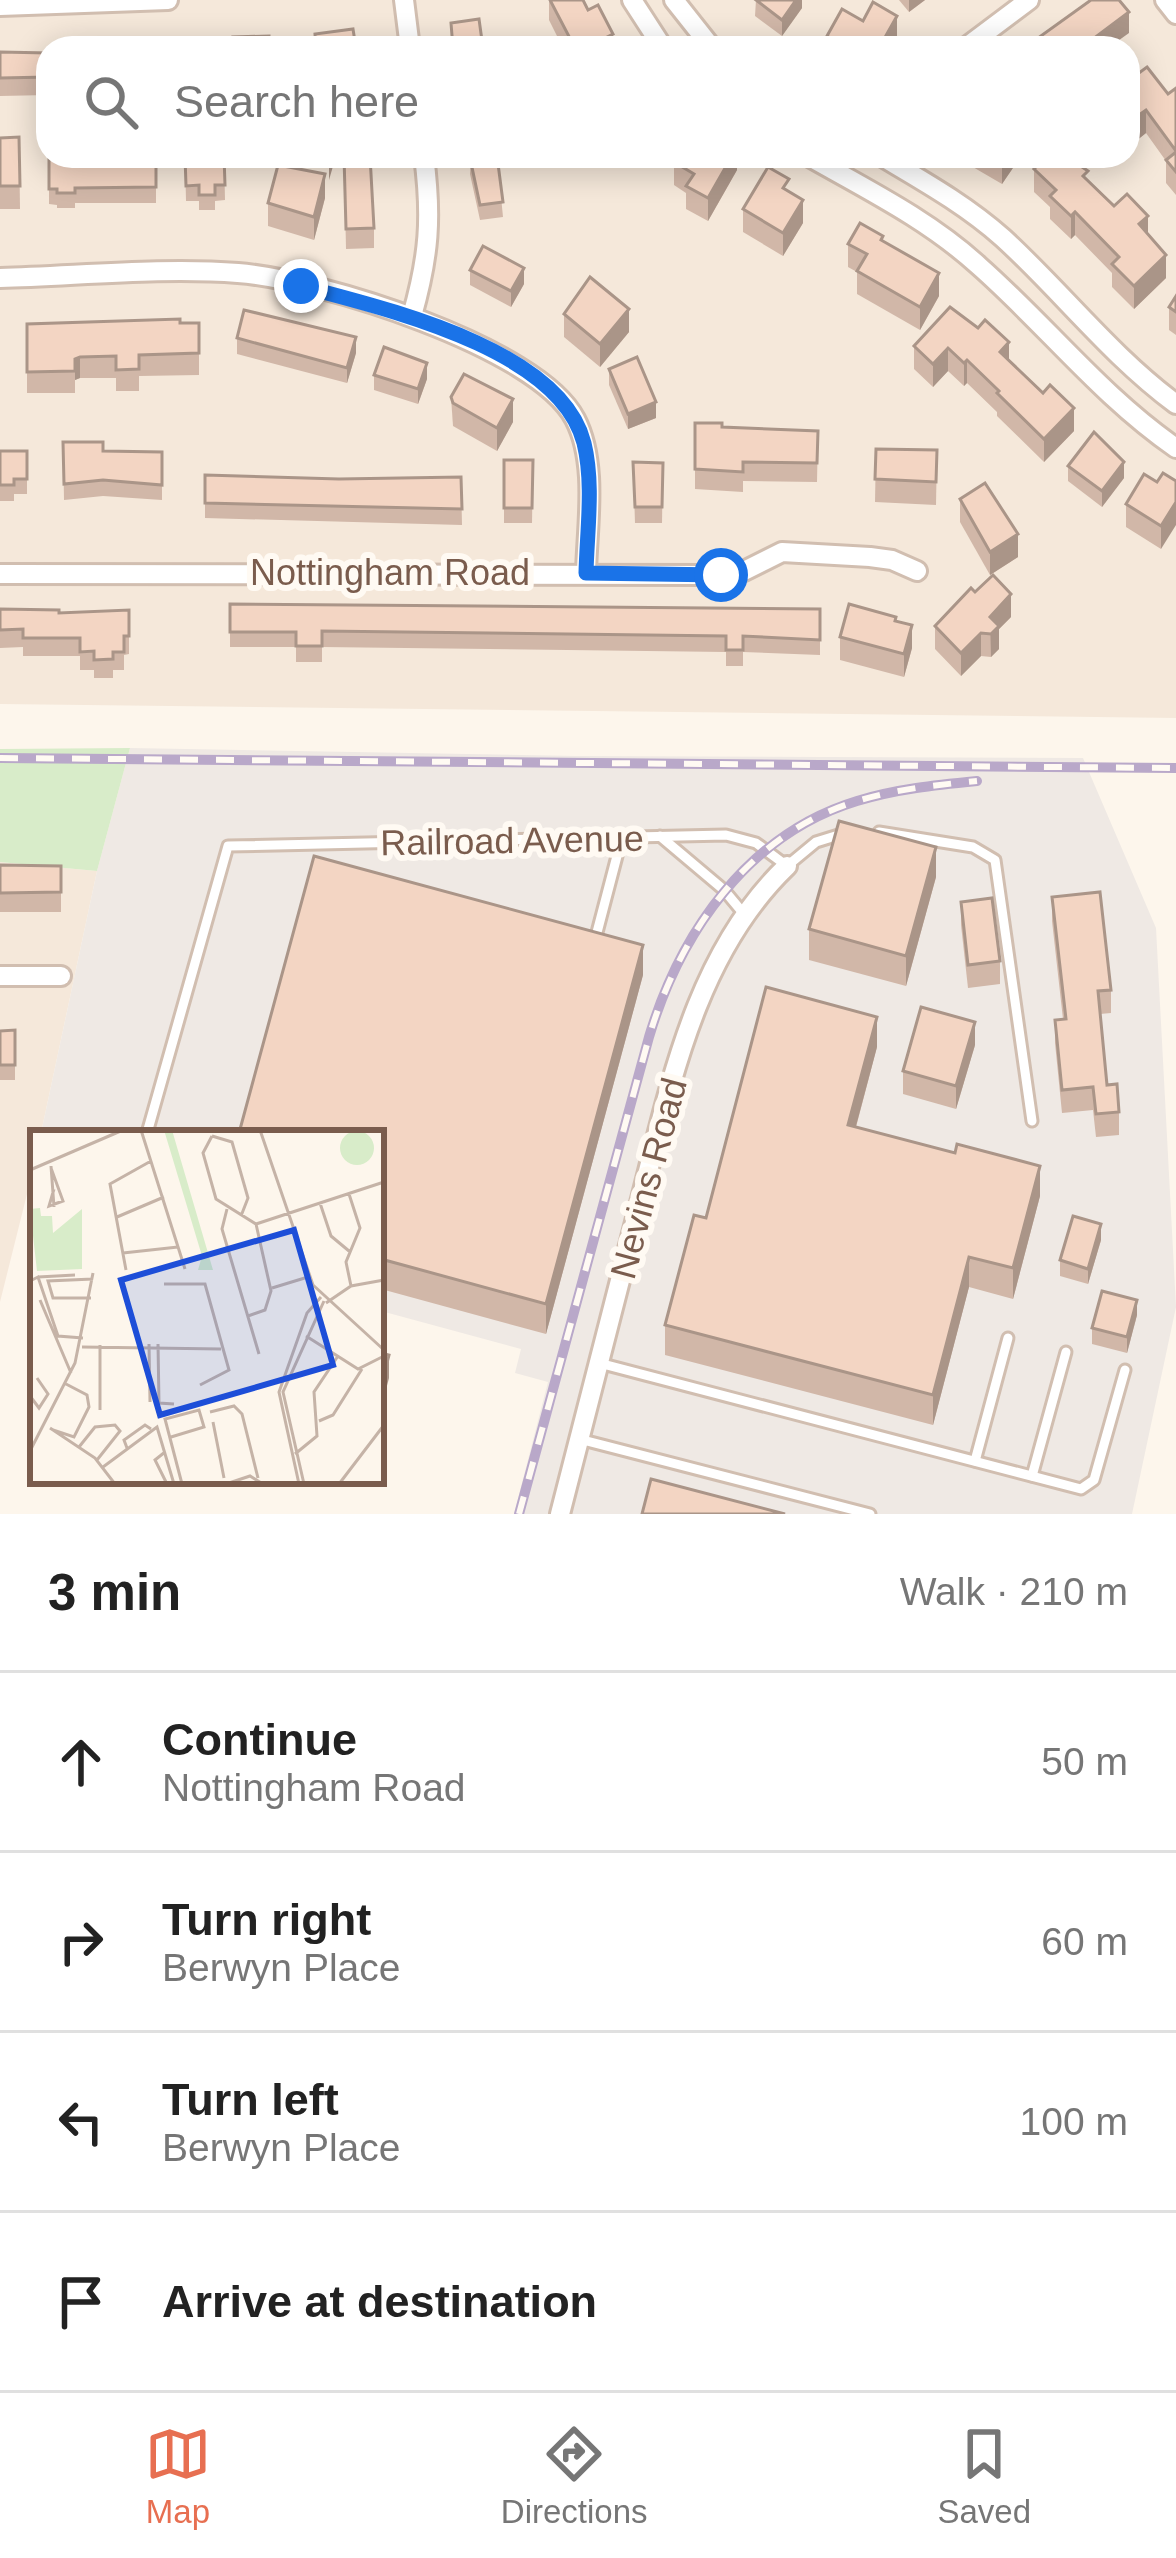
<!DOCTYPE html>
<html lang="en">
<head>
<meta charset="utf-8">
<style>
  :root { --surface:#fff; --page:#f6f6f6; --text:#222; --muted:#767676; --line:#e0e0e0; --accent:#e76f51 }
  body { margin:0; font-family:Helvetica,sans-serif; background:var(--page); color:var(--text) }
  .stop { position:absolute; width:36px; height:36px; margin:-27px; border:9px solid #1a73e8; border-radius:50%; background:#fff }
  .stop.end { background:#1a73e8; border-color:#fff; box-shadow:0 3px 12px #0008 }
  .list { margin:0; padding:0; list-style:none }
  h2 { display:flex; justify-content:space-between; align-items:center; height:156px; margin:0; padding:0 48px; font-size:51px }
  h2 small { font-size:39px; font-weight:400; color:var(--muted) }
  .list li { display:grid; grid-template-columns:78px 1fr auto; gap:36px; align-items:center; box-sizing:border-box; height:180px; padding:0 48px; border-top:3px solid var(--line) }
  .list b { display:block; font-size:45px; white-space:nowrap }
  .list p { margin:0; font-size:39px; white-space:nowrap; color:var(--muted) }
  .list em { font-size:39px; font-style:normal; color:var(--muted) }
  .icon { flex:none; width:66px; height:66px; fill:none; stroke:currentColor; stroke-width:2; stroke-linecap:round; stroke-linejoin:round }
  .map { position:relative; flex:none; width:1176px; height:1514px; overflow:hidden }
  .search { position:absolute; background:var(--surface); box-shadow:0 6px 30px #0003; left:36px; right:36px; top:36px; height:132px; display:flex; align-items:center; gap:30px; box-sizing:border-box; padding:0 42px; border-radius:36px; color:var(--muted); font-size:45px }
  .sheet { height:876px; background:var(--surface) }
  nav { display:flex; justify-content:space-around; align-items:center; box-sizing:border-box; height:168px; border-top:3px solid var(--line); background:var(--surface); font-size:33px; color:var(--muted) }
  nav a { display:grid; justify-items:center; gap:6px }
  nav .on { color:var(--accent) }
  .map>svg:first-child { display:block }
</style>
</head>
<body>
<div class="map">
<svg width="1176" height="1514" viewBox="0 0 1176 1514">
  <rect width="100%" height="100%" fill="#fdf6ec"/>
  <!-- residential -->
  <g fill="#f5e8da" fill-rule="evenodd">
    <path d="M0 0H1176V718L0 704ZM48 48H1128V156H48Z"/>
    <path d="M0 800V862L97 871 41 1133H33V1170L0 1302Z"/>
  </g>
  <!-- industrial -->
  <path fill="#efe9e4" d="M130 748 576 756 1083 758 1156 928 1176 1307 1132 1514H514L548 1382 515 1373 521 1349 381 1311V1133H41L97 871Z"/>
  <!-- green -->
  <path fill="#d8ecc9" d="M130 748 97 871 0 862V749Z"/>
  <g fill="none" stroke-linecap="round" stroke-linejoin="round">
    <defs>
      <g id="lane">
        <path d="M879 832 973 847 995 860 1032 1121"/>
        <path d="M660 836 724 890 744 914"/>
        <path d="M595 940 622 837"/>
        <path d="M147 1133 228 846 726 835 756 843 787 866 816 842 845 833"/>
        <path d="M599 1363 1081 1489 1094 1480 1125 1370"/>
        <path d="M579 1439 870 1514"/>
        <path d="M975 1461 1008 1338"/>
        <path d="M1032 1476 1066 1352"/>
      </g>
      <g id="street">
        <path d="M404 0 410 48"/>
        <path d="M632 0 663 48"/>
        <path d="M674 0 712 48"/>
        <path d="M1165 0 1176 14"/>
        <path d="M0 6 168 0"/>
        <path d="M965 48 1029 0"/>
        <path d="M808 156C866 189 929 220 979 266 1047 326 1101 396 1176 448"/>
        <path d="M881 156C923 181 966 205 1003 238 1062 292 1111 356 1176 404"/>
        <path d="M0 278C77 276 162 267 238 273 318 279 538 347 575 419 598 463 587 526 586 573"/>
        <path d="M412 316C429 256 432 218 424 156"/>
        <path d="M0 574 721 575 744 571 782 552 870 557 892 560 917 571"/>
        <path d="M0 976H61"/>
        <path d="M560 1514C585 1417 610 1319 635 1222 668 1098 691 958 787 866"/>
      </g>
    </defs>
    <!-- lane casing -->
    <use href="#lane" stroke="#d1beb0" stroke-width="15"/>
    <!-- street casing -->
    <use href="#street" stroke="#d1beb0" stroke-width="24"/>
    <!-- lane -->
    <use href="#lane" stroke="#fff" stroke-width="9"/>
    <!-- street -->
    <use href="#street" stroke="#fff" stroke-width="18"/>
    <defs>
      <g id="rail">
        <path d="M0 758 1176 768"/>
        <path d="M519 1514 649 1037C680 933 748 834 857 801 896 789 936 785 977 781"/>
      </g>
    </defs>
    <!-- rail casing -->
    <use href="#rail" stroke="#b9a8c9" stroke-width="10"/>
    <!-- rail -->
    <use href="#rail" stroke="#fffaf3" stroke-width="6" stroke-dasharray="18" stroke-linecap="butt"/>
  </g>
  <!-- wall -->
  <g fill="#d1b7a8">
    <path d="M549 0H583L613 48H563L549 20Z"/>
    <path d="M756 0H802V8L782 36 755 16Z"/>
    <path d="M899 0H925L909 12Z"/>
    <path d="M827 36 897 39 892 48H827Z"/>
    <path d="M0 52 48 53V95L0 96Z"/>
    <path d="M1128 81 1168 94 1176 88V195L1166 183V161L1146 133 1136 141 1128 129Z"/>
    <path d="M19 137 20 209H0V138Z"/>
    <path d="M49 156 156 158V203H75V208H57V205L49 204Z"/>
    <path d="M185 156H224L225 200 215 201V210H199V201H186Z"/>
    <path d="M344 156 374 228V248L346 249Z"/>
    <path d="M471 156H497L503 217 480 220 470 174Z"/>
    <path d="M737 156V170L708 221 686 209V193L674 185V162Z"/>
    <path d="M954 156H1021L1002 184Z"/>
    <path d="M1034 169 1088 181 1148 234 1166 278 1134 309 1112 287V273L1075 235 1071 239 1050 219V207L1034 192Z"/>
    <path d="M325 198 314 240 268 226V203Z"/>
    <path d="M743 209 803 223 783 256 743 232Z"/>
    <path d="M883 241 939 296 920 330 857 294V272L848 267V244Z"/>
    <path d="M470 270 524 284 511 307 470 285Z"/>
    <path d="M1176 296V335L1169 330V307Z"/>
    <path d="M950 307 1009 360 1074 431 1044 462 997 416V412L967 383 964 386 948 371 933 387 914 369V346Z"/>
    <path d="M564 314 629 332 600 367 564 337Z"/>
    <path d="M199 323V375L139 376V391H116V378H80L75 380V393H27V324Z"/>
    <path d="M237 338 356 353 347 383 237 354Z"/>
    <path d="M609 369 656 418 628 429 609 385Z"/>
    <path d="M374 375 427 379 418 404 374 390Z"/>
    <path d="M451 397 513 422 497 451 453 426Z"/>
    <path d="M695 423 722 427 818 431 817 482 743 481V492L695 489Z"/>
    <path d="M63 442 103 451 162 452V500L103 496 64 500Z"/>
    <path d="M876 449 937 450 936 505 875 502Z"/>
    <path d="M0 451H27V494H14V501H0Z"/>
    <path d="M504 460H533L532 523H504Z"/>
    <path d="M633 462 663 463 662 523H635Z"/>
    <path d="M1068 466 1124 478 1102 507 1068 481Z"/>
    <path d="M1163 473 1161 549 1126 527V504L1157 482Z"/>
    <path d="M205 475 339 479 461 477 462 525 205 518Z"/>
    <path d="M960 499 1018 557 990 575 960 522Z"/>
    <path d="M975 592 1011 617 999 629V649L991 657 981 656 961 676 935 649V626Z"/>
    <path d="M230 604 820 609V655L743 652V666H726V652L322 647V662H296V647H230Z"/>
    <path d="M0 609 59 613 129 610V654L124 655V670H113V678H94V670H80V656H23V647L0 648Z"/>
    <path d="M896 621 912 648 904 677 840 660V637Z"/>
    <path d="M0 865 61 866V912H0Z"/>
    <path d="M936 877 906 986 809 960V929Z"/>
    <path d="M1052 897 1111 990V1013L1100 1014 1107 1085 1119 1112V1135L1096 1137 1093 1110 1062 1113 1055 1043V1020L1063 1019 1052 921Z"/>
    <path d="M961 902 1000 961V984L968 988 961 925Z"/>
    <path d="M643 975 546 1334 381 1289V1133Z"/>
    <path d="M15 1030V1080H0V1031Z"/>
    <path d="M975 1045 956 1109 903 1094V1071Z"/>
    <path d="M877 1047 856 1127 1040 1196 1013 1299 969 1287 933 1425 665 1355V1325L706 1218Z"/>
    <path d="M1101 1240 1088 1284 1060 1276V1260Z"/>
    <path d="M1137 1315 1127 1353 1092 1344V1328Z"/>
  </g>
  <!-- shaded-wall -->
  <g fill="#aa9588">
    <path d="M796 0H802V8L782 36V20Z"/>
    <path d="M909 0H925L909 12Z"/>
    <path d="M1129 12V33L1108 48H1081Z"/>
    <path d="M897 16V39L892 48H879Z"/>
    <path d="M613 34V48H585Z"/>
    <path d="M1146 110V133L1136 141V117Z"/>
    <path d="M330 156H336L329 180V160Z"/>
    <path d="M732 156H737V170L708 221V198Z"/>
    <path d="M1005 156H1021L1002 184V161Z"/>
    <path d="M325 174V198L314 240V217Z"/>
    <path d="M803 200V223L783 256V233Z"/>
    <path d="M1075 212V235L1071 239V216Z"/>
    <path d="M1148 216V239L1139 224Z"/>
    <path d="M1166 255V278L1134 309V286Z"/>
    <path d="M524 268V284L511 307V291Z"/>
    <path d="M939 273V296L920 330V307Z"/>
    <path d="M629 309V332L600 367V344Z"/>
    <path d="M356 337V353L347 383V368Z"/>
    <path d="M1009 342V365L1000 352Z"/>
    <path d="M948 348V371L933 387V364Z"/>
    <path d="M80 357V378L75 380V359Z"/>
    <path d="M967 360V383L964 386V363Z"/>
    <path d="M427 363V379L418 404V389Z"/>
    <path d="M513 399V422L497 451V428Z"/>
    <path d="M656 402V418L628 429V414Z"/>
    <path d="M1074 408V431L1044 462V439Z"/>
    <path d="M1124 462V478L1102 507V491Z"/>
    <path d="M1176 502V525L1161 549V526Z"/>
    <path d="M1018 534V557L990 575V552Z"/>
    <path d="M1011 594V617L999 629V649L991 657 990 617Z"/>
    <path d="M912 625V648L904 677V654Z"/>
    <path d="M981 633V656L961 676V653Z"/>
    <path d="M936 847V877L906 986V956Z"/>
    <path d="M643 945V975L546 1334V1304Z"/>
    <path d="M877 1017V1047L848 1156V1125Z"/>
    <path d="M975 1022V1045L956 1109V1086Z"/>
    <path d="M1040 1166V1196L1013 1299V1268Z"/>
    <path d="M1101 1224V1240L1088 1284V1269Z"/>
    <path d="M969 1257V1287L933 1425V1395Z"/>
    <path d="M1137 1300V1315L1127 1353V1337Z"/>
    <path d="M389 1355V1378L381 1409V1386Z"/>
  </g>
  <!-- building -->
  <g fill="#f3d5c3" stroke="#aa9588" stroke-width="3">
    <path d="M550 0H583L588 10 598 5 613 34 585 48H575Z"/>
    <path d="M756 0H796L782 20Z"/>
    <path d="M1091 0H1119L1129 12 1081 48H1031L1033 46 1031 43Z"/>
    <path d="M873 2 897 16 879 48H847L827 36 842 9 863 21Z"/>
    <path d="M479 19 483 48H453L451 23Z"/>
    <path d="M353 29 356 48H316L315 34Z"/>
    <path d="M269 36V45L279 44V48H183V46L234 44 233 37Z"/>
    <path d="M0 52 48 53V77L0 78Z"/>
    <path d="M1147 67 1168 94 1176 88V151L1146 110 1136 117 1128 106V81Z"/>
    <path d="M19 137 20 186H0V138Z"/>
    <path d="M1176 152V172L1166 160Z"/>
    <path d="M49 156H151L156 158V187L75 188V193H57V189H49Z"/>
    <path d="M185 156H224L225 185H215V195H199V185L186 186Z"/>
    <path d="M344 156H370L374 228 346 229Z"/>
    <path d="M473 156H497L503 202 480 205 470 158H474Z"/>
    <path d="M678 156H732L708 198 686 186 694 174 674 162Z"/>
    <path d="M1047 156H1066L1088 171 1083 176 1114 206 1127 194 1148 216 1139 224 1166 255 1134 286 1112 264 1119 257 1075 212 1071 216 1050 196 1056 190 1034 169Z"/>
    <path d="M278 165 325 174 314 217 268 203Z"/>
    <path d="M768 167 789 179 783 188 803 200 783 233 743 209Z"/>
    <path d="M860 223 883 236 881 240 939 273 920 307 857 271 867 254 848 244Z"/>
    <path d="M483 246 524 268 511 291 470 270Z"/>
    <path d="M590 277 629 309 600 344 564 314Z"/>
    <path d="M1176 296V312L1169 307Z"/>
    <path d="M950 307 978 328 985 320 1009 342 1000 352 1043 393 1050 385 1074 408 1044 439 997 393 999 391 967 360 964 363 948 348 933 364 914 346Z"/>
    <path d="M244 310 356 337 347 368 237 338Z"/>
    <path d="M180 319V323H199V353L139 355V369L116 370V356L80 357 75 359V371L27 372V324Z"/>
    <path d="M384 347 427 363 418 389 374 375Z"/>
    <path d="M637 357 656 402 628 414 609 369Z"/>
    <path d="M464 374 513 399 497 428 453 403 451 397Z"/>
    <path d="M695 423H722V427L818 431 817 463 743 462V472L695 469Z"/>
    <path d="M1094 432 1124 462 1102 491 1068 466Z"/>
    <path d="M63 442H103V451L162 452V485L103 480 64 484Z"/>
    <path d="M876 449 937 450 936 482 875 479Z"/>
    <path d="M0 451H27V479H14V485H0Z"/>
    <path d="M504 460H533L532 508H504Z"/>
    <path d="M633 462 663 463 662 507H635Z"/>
    <path d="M1163 473 1176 481V502L1161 526 1126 504 1144 474 1157 482Z"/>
    <path d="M205 475 339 479 461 477 462 509 205 503Z"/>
    <path d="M985 483 1018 534 990 552 960 499Z"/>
    <path d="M993 575 1011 594 990 617 999 626 991 634 981 633 961 653 935 626 971 588 975 592Z"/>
    <path d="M230 604 820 609V640L743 636V650H726V636L322 631V646H296V632H230Z"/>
    <path d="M849 604 896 617 895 621 912 625 904 654 840 637Z"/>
    <path d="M0 609 59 610V613L129 610V636H124V652H113V659L94 660V651L80 652V638H23V629L0 630Z"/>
    <path d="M839 821 936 847 906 956 809 929Z"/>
    <path d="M314 856 643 945 546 1304 381 1259V1133H239Z"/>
    <path d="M0 865 61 866V892L0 893Z"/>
    <path d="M1100 892 1111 990 1098 991 1107 1085 1117 1084 1119 1112 1096 1114 1093 1087 1062 1090 1055 1020 1066 1019 1052 897Z"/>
    <path d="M992 898 1000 961 968 965 961 902Z"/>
    <path d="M766 987 877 1017 848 1125 955 1153 957 1144 1040 1166 1013 1268 969 1257 933 1395 665 1325 694 1215 706 1218Z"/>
    <path d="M921 1007 975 1022 956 1086 903 1071Z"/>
    <path d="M15 1030V1065H0V1031Z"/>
    <path d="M1073 1216 1101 1224 1088 1269 1060 1260Z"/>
    <path d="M1102 1291 1137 1300 1127 1337 1092 1328Z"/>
    <path d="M381 1353 389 1355 381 1386Z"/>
    <path d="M651 1479 785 1514H642Z"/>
  </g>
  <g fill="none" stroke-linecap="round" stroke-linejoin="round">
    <!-- route -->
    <path stroke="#1a73e8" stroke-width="15" d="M301 286C382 308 560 348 584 443 594 484 587 531 586 573L721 575"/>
  </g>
  <g text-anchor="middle" stroke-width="12" stroke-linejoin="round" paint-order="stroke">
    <!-- street labels -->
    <g font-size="36" fill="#7a5c4d" stroke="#fffaf3">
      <text x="390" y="585">Nottingham Road</text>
      <text transform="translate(512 840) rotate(-1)" y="13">Railroad Avenue</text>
      <text transform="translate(648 1178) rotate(-75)" y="13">Nevins Road</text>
    </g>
  </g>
  <!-- overview -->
  <g transform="translate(30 1130)">
    <rect width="354" height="354" fill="#fdf6ec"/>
    <path d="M134 0H142L183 140H168L172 126ZM310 18a17 17 0 1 1 34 0a17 17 0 1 1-34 0ZM10 78 11 86H22L23 103 52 79V139L7 141 0 79Z" fill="#d8ecc9"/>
    <path fill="none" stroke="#c5b3a7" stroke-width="3" d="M111 0 155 139M230 0 283 155 354 220M182 6 173 23 186 69 226 94 354 52M182 6 202 12 218 68 211 86M21 36 24 77M21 38 33 71 19 76 24 59M0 40 93 0M319 64 330 98 316 132 321 156M290 73 301 106 319 121M197 79 192 99 229 224M87 87 134 67M93 123 148 117M96 140 80 54 121 31M8 147 45 145M2 150 8 147 28 206 53 208M134 154H175L199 240 170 255M242 158 278 147M61 168H23L18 151 63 149M10 170 41 243M296 173 321 156 354 150M218 186 235 180 241 161 226 94M276 206 328 239 354 226M119 214 120 272M128 214 129 273 144 274M70 215V280M52 217 191 219M0 266 9 278 18 264 7 248M180 282 204 276 212 284 228 348M289 291 303 285 332 239M183 292 194 348M20 298 65 328 85 354M23 300 44 307 59 277 57 265 36 254M141 307 174 297 169 280 135 289 152 354M49 317 65 297 85 295 90 301 67 330M97 318 94 310 115 295 121 299M0 321 45 233 63 143M135 322 125 330 137 354M265 324 287 306 284 262 308 226M73 337 127 297 144 354M196 354 220 346 233 354M269 354 249 262 277 183 291 167M274 354 253 262 294 171M309 354 354 295"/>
    <path fill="#1d4ed8" fill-opacity="0.15" stroke="#1d4ed8" stroke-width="6" d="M264 100 303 235 130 285 91 150Z"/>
    <rect width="354" height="354" fill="none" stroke="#7a5c4d" stroke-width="6"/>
  </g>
</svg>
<div class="stop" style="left:721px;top:575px"></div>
<div class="stop end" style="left:301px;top:286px"></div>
<div class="search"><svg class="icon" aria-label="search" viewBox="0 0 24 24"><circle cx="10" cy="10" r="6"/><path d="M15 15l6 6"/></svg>Search here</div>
</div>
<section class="sheet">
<h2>3 min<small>Walk · 210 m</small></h2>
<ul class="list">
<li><svg class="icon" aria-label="ahead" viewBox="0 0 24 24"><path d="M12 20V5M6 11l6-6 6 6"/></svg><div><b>Continue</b><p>Nottingham Road</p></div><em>50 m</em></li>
<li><svg class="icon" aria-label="right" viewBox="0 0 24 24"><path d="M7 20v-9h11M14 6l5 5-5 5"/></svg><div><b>Turn right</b><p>Berwyn Place</p></div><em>60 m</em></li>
<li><svg class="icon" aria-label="left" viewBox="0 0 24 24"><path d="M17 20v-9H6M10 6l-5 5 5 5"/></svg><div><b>Turn left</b><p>Berwyn Place</p></div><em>100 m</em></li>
<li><svg class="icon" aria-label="arrive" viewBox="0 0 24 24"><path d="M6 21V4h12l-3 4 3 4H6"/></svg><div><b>Arrive at destination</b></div></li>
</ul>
</section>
<nav>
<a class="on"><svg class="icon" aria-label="map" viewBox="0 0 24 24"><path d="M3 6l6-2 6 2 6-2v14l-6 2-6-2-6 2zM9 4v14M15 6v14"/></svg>Map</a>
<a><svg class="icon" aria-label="directions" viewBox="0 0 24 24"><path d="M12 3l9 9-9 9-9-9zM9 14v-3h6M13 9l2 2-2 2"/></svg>Directions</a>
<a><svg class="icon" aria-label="saved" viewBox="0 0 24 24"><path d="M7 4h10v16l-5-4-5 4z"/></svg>Saved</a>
</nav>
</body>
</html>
